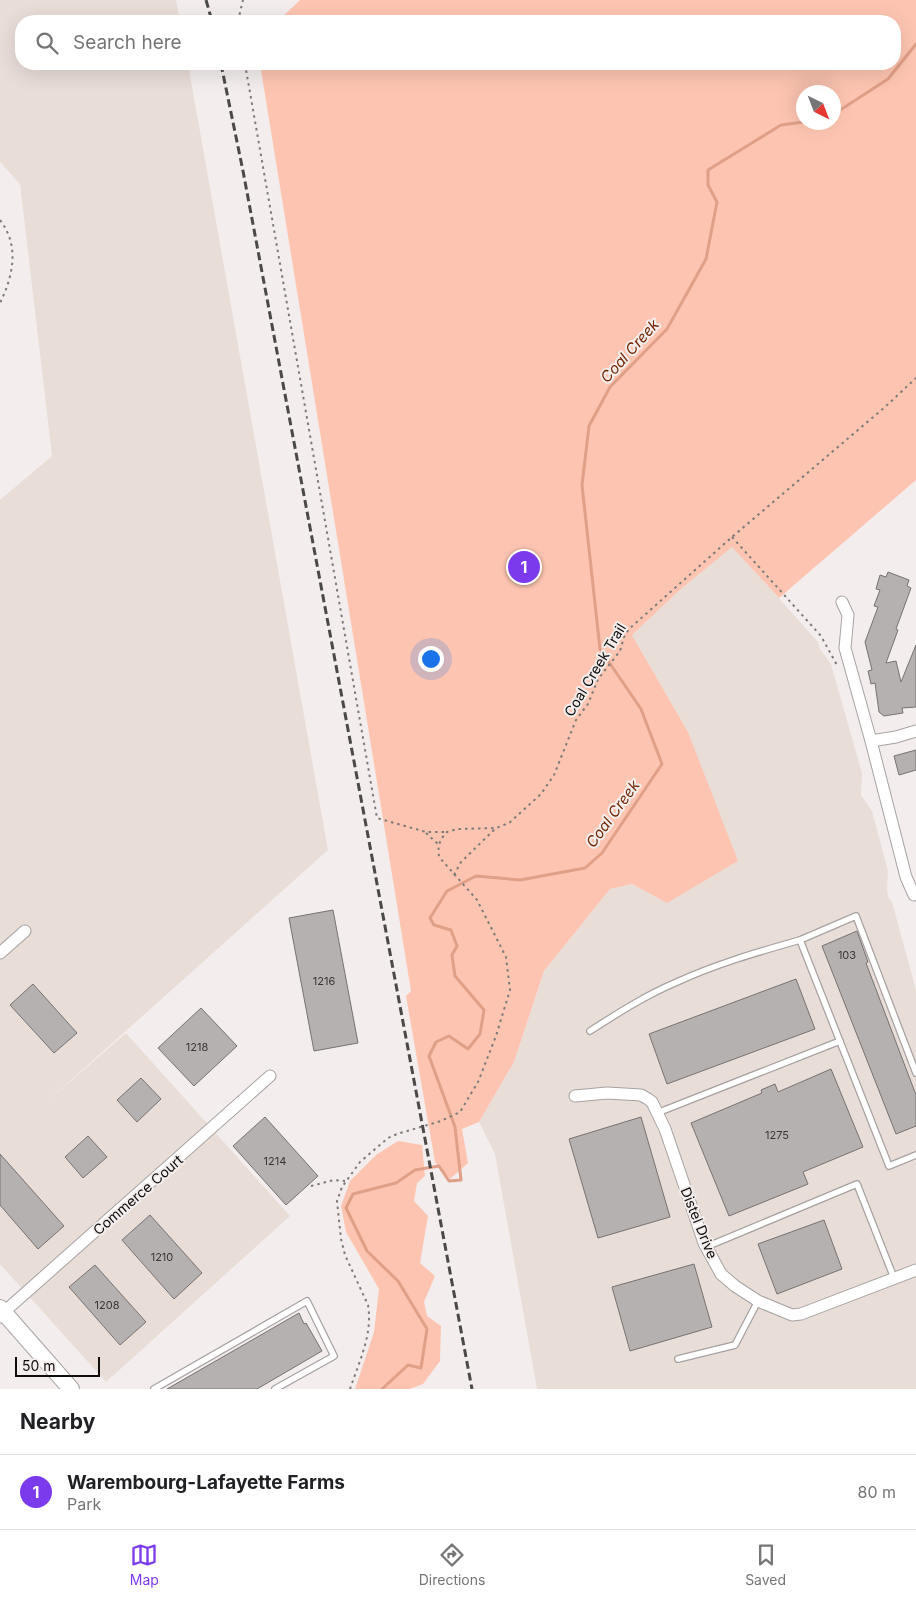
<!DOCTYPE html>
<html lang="en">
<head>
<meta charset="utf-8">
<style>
  :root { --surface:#fff; --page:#f6f6f6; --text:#202124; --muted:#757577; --line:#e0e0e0; --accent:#7c3aed }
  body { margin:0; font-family:Inter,sans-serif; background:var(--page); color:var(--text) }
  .compass { position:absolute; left:796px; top:85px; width:45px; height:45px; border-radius:50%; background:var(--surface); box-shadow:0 5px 20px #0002; rotate:138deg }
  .scale { position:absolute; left:15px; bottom:12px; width:85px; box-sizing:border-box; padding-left:5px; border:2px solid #0e0d0c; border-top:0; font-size:14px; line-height:18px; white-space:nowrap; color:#0e0d0c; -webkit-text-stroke:4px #f3eeed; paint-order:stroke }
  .you { position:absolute; left:430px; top:658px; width:18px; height:18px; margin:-12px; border:4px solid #fff; border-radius:50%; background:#1a73e8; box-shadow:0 0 0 8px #1a73e833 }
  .badge { display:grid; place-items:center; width:32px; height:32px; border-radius:50%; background:var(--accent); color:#fff; font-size:16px; font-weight:700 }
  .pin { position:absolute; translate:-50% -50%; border:2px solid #fff; box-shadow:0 1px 5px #0006 }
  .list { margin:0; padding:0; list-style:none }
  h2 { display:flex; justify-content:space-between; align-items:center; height:65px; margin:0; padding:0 20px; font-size:21px }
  h2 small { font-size:16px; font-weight:400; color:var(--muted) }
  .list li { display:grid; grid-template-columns:32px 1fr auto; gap:15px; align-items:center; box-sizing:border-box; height:75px; padding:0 20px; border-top:1px solid var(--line) }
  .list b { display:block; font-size:19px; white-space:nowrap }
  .list p { margin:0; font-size:16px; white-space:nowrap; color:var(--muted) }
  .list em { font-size:16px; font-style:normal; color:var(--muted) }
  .icon { flex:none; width:28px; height:28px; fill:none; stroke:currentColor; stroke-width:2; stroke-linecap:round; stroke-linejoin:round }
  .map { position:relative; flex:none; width:916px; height:1389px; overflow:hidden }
  .search { position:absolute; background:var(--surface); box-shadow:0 5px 20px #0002; left:15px; right:15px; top:15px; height:55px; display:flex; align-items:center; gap:12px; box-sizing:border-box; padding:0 18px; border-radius:20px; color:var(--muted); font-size:19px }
  .sheet { height:140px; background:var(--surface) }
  nav { display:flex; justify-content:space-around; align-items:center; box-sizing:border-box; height:70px; border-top:1px solid var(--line); background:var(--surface); font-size:14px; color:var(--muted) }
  nav a { display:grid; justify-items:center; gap:2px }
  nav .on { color:var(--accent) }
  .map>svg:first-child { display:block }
</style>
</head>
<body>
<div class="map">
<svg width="916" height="1389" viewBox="0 0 916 1389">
  <rect width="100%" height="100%" fill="#f3eeed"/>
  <!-- built -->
  <g fill="#e9ddd8">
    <path d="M0 0H176L180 21H21V64H188L328 850 42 1106 126 1033 290 1216 106 1382 0 1264V500L52 456 20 184 0 162Z"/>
    <path d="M732 546 818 642 820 649 831 664 862 773 861 795 872 811 888 871 887 889 888 897 892 902 916 990V1389H537L495 1154 479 1122 514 1062 544 971 610 889 632 884 667 903 688 732 632 635 682 588Z"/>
  </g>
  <!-- green -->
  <g fill="#fdc5b1" fill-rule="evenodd">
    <path d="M300 0H916V480L779 598 732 547 682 588 632 635 688 732 738 861 667 903 632 884 610 889 544 971 514 1062 479 1122 462 1129 468 1163 450 1179 435 1162 406 996 411 991 260 64H895V21H278ZM834 92V122H804V92Z"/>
    <path d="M398 1141 422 1145 425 1176 417 1183 414 1201 428 1216 420 1263 435 1276 424 1302 427 1316 441 1326 440 1361 423 1384 410 1389H355L374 1332 379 1289 346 1232 341 1206 350 1181 376 1155Z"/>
  </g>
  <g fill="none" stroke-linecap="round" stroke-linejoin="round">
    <!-- stream -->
    <g stroke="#e09f87" stroke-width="3">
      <path d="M834 114 888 79 916 44"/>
      <path d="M382 1389 408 1365 421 1368 427 1329 398 1281 367 1251 346 1208 353 1194 396 1183 415 1170 439 1166 449 1181 461 1180 455 1127 429 1056 436 1042 449 1036 468 1049 480 1034 484 1010 455 976 452 955 457 946 451 930 434 925 430 918 447 891 476 876 520 880 585 868 602 853 662 764 641 709 600 649 582 485 589 426 610 387 667 329 706 259 717 202 708 185V170L781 125 804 122"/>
    </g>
  </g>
  <!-- building -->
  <g fill="#b5b1b0" stroke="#767271">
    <path d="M888 572 909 580 907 586 911 588 896 629 898 630 886 663 896 661 901 682 916 645V707L902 708 903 713 884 716 879 712 875 683 871 684 868 671 872 670 865 642 878 607 874 606 880 590 876 589 880 575 886 577Z"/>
    <path d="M916 750V770L899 775 894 756Z"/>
    <path d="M333 910 358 1043 314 1051 289 918Z"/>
    <path d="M857 931 868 962 866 963 916 1095V1126L896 1134 822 946Z"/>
    <path d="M796 979 815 1029 667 1084 649 1034Z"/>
    <path d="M33 984 77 1033 54 1053 10 1005Z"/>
    <path d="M201 1008 237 1046 194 1086 158 1048Z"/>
    <path d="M831 1069 863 1147 803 1172 808 1184 729 1216 691 1123 762 1093 761 1090 775 1084 778 1092Z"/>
    <path d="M141 1078 161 1099 137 1122 117 1100Z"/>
    <path d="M265 1117 318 1176 286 1205 233 1146Z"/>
    <path d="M641 1117 670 1217 598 1238 569 1139Z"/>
    <path d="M88 1136 107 1157 83 1178 65 1157Z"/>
    <path d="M0 1154 64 1226 38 1249 0 1205Z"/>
    <path d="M150 1215 202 1273 174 1299 122 1240Z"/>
    <path d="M824 1220 842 1269 777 1294 758 1244Z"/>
    <path d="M694 1264 712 1327 630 1351 612 1287Z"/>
    <path d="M95 1265 146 1322 120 1345 69 1287Z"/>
    <path d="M299 1313 304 1324 306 1323 322 1351 257 1389H167Z"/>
  </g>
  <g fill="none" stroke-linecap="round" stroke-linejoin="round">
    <defs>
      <g id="lane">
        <path d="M590 1031C618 1013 646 995 677 982 716 964 758 952 800 940"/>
        <path d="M916 1073 856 916 800 940 889 1166 916 1155"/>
        <path d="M657 1113 840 1041"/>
        <path d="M706 1247 857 1184 894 1278"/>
        <path d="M678 1359 735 1345 758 1301"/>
        <path d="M154 1389 307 1301 334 1356 275 1389"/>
      </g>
      <g id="street">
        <path d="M842 602 848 615 845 648 871 741 906 877 914 895"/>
        <path d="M871 741 896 737 916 731"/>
        <path d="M0 953 25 931"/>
        <path d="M575 1096 607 1093 641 1095 648 1099 652 1102 665 1129 704 1243 721 1274 735 1286 758 1301 792 1315 801 1314 916 1270"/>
        <path d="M0 1317 4 1312 270 1076"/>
      </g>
      <path id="secondary" d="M0 1308 71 1389"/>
    </defs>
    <!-- lane casing -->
    <use href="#lane" stroke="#a6a2a1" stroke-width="8"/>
    <!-- street casing -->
    <use href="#street" stroke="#a6a2a1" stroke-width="13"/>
    <!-- secondary casing -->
    <use href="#secondary" stroke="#a6a2a1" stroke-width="18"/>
    <!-- path -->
    <g stroke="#7d7a79" stroke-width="2" stroke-dasharray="2.5 4" stroke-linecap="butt">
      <path d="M238 21 243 0"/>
      <path d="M245 64 377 818 426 832H447"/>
      <path d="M0 220C20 246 13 276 0 303"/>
      <path d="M732 537 821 636 838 667"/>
      <path d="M426 833 439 845"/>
      <path d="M454 875 461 862 496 828"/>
      <path d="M311 1186 334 1180 345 1181"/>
      <path d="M350 1389C359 1362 373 1334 368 1305L345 1255 341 1239 337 1201 342 1187 360 1162 388 1138 397 1134 441 1121 460 1112 478 1082 496 1036 510 990 506 957 477 900 440 858 438 853 439 845 441 839 447 832 457 829 496 828 509 823 541 794 554 775 576 720 588 704 598 679 620 651 624 637 629 629 732 537 885 407 916 378"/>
    </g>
    <!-- lane -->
    <use href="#lane" stroke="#fff" stroke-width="5.5"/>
    <!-- street -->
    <use href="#street" stroke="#fff" stroke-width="11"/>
    <!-- secondary -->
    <use href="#secondary" stroke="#fff" stroke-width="16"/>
    <!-- rail -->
    <g stroke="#4b4948" stroke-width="3" stroke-dasharray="8 4" stroke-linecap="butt">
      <path d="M206 0 212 21"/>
      <path d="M221 64 243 171 472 1389"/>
    </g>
  </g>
  <g text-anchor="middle" stroke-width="4" stroke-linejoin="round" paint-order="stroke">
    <!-- number labels -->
    <g font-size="11" fill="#383635">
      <text x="847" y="959">103</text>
      <text x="324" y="985">1216</text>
      <text x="197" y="1051">1218</text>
      <text x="777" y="1139">1275</text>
      <text x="275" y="1165">1214</text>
      <text x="162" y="1261">1210</text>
      <text x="107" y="1309">1208</text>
    </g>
    <!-- street labels -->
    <g font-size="14" fill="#0e0d0c" stroke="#f3eeed">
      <text transform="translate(595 670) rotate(-59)" y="5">Coal Creek Trail</text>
      <text transform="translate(138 1195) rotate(-41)" y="5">Commerce Court</text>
      <text transform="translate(699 1223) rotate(68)" y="5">Distel Drive</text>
    </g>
    <!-- water labels -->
    <g font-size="15" font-style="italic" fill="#742804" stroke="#f3eeed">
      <text transform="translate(630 351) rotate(-48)" y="5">Coal Creek</text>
      <text transform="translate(613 814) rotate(-54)" y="5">Coal Creek</text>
    </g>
  </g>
</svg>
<svg class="compass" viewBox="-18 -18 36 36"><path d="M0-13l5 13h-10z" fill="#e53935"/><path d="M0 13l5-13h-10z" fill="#757577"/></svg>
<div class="scale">50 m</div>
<div class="you"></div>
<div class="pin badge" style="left:524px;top:567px">1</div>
<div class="search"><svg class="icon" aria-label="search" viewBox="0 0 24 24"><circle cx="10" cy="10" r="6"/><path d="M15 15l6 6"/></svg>Search here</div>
</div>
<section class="sheet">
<h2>Nearby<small></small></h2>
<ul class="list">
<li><span class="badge">1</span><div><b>Warembourg-Lafayette Farms</b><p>Park</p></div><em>80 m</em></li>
</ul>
</section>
<nav>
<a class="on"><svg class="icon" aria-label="map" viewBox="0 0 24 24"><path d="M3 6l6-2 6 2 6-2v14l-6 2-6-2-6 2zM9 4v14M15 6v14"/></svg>Map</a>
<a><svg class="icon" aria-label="directions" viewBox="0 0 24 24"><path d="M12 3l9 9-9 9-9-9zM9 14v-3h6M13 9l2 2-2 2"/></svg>Directions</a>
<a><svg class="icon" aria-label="saved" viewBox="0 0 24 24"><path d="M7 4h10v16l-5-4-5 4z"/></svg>Saved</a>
</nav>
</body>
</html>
